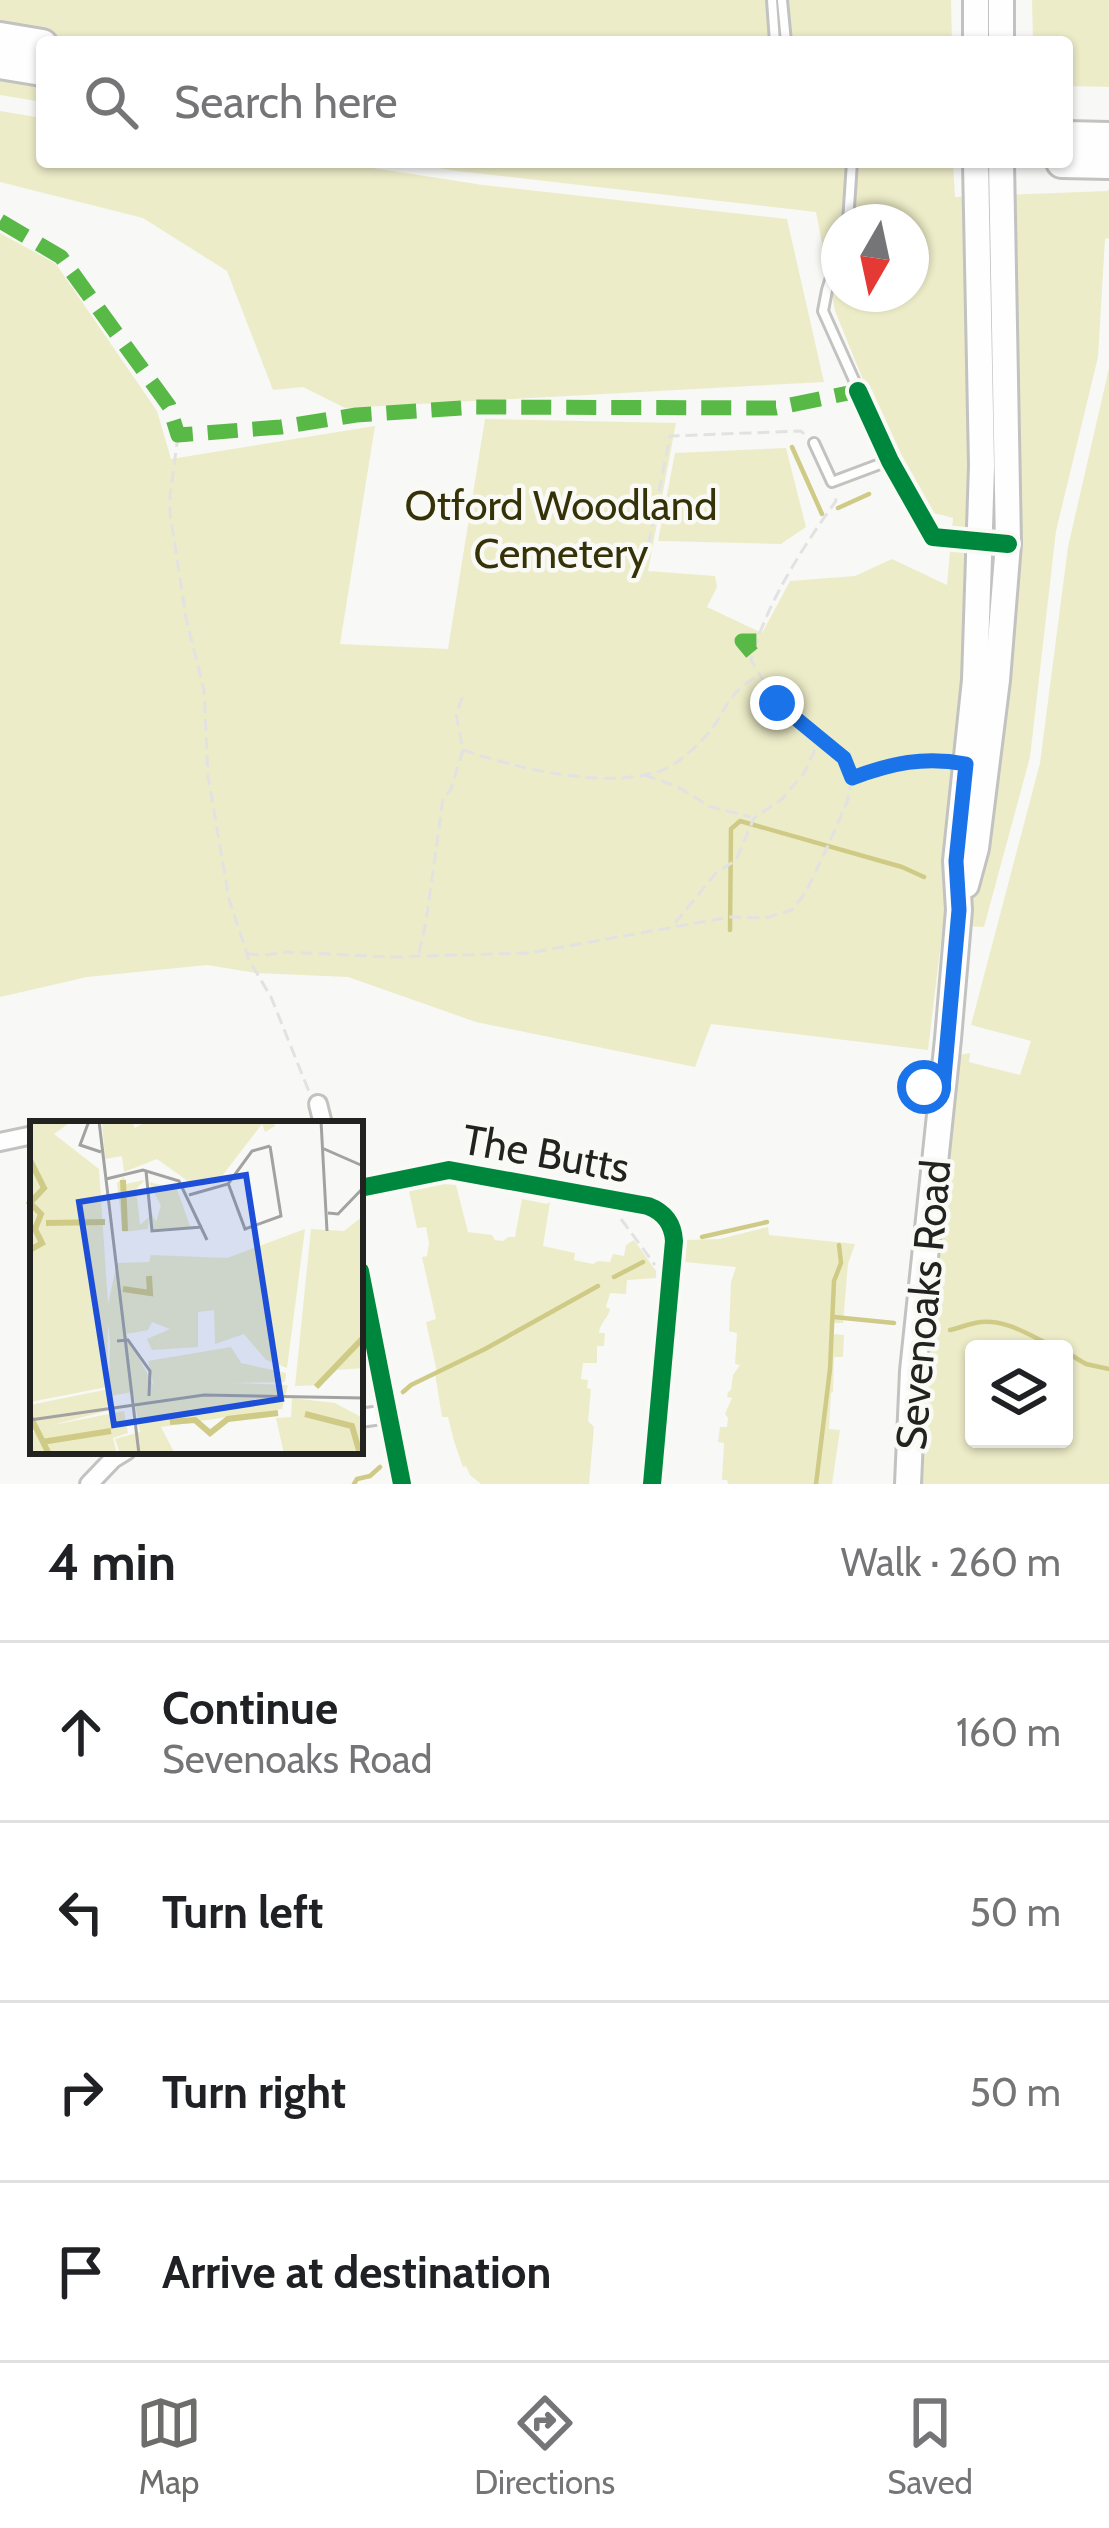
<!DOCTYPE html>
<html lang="en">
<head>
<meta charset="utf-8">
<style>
  :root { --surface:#fff; --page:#f2f2f2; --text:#202124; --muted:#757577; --line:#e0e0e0; --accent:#6d6d6b }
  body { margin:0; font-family:Cabin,sans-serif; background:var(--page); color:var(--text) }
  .controls { position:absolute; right:36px; bottom:36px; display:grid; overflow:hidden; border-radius:12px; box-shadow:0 3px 9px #0004 }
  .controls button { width:108px; height:108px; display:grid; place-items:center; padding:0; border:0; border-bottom:3px solid var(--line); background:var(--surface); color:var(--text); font:60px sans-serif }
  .compass { position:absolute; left:821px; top:204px; width:108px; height:108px; border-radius:50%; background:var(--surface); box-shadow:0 3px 9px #0004; rotate:189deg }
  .stop { position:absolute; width:36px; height:36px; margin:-27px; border:9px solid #1a73e8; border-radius:50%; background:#fff }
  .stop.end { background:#1a73e8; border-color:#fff; box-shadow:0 3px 12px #0008 }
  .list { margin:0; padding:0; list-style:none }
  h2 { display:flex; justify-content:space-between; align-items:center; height:156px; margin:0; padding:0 48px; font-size:51px }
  h2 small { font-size:39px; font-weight:400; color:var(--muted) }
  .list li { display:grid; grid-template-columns:78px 1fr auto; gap:36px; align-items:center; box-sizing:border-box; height:180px; padding:0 48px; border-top:3px solid var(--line) }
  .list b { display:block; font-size:45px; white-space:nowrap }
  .list p { margin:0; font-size:39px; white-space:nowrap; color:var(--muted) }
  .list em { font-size:39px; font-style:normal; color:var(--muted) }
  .icon { flex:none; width:66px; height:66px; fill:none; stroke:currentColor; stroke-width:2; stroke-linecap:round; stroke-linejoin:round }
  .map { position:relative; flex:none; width:1109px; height:1484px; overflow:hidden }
  .search { position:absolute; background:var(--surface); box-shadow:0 3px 9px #0004; left:36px; right:36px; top:36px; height:132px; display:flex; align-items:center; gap:30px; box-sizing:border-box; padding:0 42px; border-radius:12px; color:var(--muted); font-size:45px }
  .sheet { height:876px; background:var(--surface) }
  nav { display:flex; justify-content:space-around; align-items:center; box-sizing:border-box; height:168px; border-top:3px solid var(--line); background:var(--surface); font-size:33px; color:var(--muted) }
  nav a { display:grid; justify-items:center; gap:6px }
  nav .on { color:var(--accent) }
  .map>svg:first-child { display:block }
</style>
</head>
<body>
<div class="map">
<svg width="1109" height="1484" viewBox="0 0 1109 1484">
  <rect width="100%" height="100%" fill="#f8f8f6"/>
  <!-- green -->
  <g fill="#edecc8" fill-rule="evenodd">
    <path d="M0 0H951L952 42H42V102L0 95Z"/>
    <path d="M1032 0H1109V87L1067 86V42H1033Z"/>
    <path d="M0 111 42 118V162H334L483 185 787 219 824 382 345 408 303 387 273 390 227 271 143 218 0 182Z"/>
    <path d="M402 162H953L955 197 1107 191 1109 189V238L1105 239 1098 357 1056 531 1030 757 984 927 943 925 928 1050 711 1024 695 1067 476 1022 348 977 256 973 207 965 87 977 0 997V233L56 264 157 411 171 459 375 426 340 644 448 649 485 419 676 423 648 571 715 576 717 587 707 607 762 633 790 581 855 576 892 559 947 585 953 518 926 511 868 392 835 311 816 212 457 171ZM839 222H911V294H839Z"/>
    <path d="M1109 368V1484H918L920 1407 956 1056 970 1053 969 1062 1020 1075 1031 1041 971 1025 1040 763 1068 547ZM974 1349H1064V1439H974Z"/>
    <path d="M786 448 806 527 781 544 658 541 675 453Z"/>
    <path d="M443 1184 456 1185 468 1232 492 1235 495 1240 503 1241 508 1237H515L522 1199 547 1204 550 1202 543 1246 575 1253 574 1260 593 1264 598 1261 610 1262 613 1254 624 1256 626 1245 634 1240 656 1271V1278L627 1280 626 1294 610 1293 606 1307 610 1309C608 1319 600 1322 599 1333H605L604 1346H597V1363H583L581 1379 588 1380 587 1388 591 1389 588 1421 594 1427 589 1484H481L470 1475 466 1466 463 1467 454 1441 448 1417H442L435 1373 437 1372 426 1322 436 1319 422 1257 427 1256 429 1243 426 1227 417 1228 409 1191Z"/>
    <path d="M768 1227 769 1235 855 1244 848 1264 843 1323H834V1334L844 1335 843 1357H834L833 1392 831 1393 829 1429 840 1430 832 1484H728L727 1480H722L724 1443 718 1442 720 1427H727L728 1418 725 1414 732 1398 727 1397 728 1392 731 1390 733 1375 740 1365 735 1364 737 1333 729 1331 731 1282 736 1267 685 1262 687 1240 720 1239Z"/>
  </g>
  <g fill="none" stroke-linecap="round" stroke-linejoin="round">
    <!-- stream -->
    <g stroke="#cfcb87" stroke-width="4.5">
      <path d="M792 447 822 514"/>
      <path d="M838 508 869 494"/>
      <path d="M730 930 731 829 740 821 902 867 924 877"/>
      <path d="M702 1237 767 1222"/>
      <path d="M614 1277 643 1262"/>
      <path d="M834 1317 894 1323"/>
      <path d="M950 1330C960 1328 970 1323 981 1322 1009 1319 1034 1339 1060 1349"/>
      <path d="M1064 1351 1086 1364 1109 1369"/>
      <path d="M403 1392 411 1385 485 1349 598 1286"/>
      <path d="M354 1484 357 1479 370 1476 380 1467"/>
      <path d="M816 1484 830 1369 834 1281 841 1263 839 1245"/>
    </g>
    <defs>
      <g id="lane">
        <path d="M772 0 775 42"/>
        <path d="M782 0 786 42"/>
        <path d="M848 222 852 162"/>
        <path d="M839 252 827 290 823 311 858 389"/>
        <path d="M814 443 832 482 888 461"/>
        <path d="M906 1085 941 1089"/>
      </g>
      <g id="street">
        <path d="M858 391 890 461 933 537 990 541"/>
        <path d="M318 1104 323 1124"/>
        <path d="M0 1142 33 1135"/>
        <path d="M360 1188 449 1170 648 1206C664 1212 673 1223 674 1241L652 1484"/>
        <path d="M360 1271 402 1484"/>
        <path d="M360 1418 388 1414"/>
        <path d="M89 1484 113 1459 126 1451"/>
      </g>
      <g id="primary">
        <path d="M976 42V0"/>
        <path d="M1001 42V0"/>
        <path d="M966 885 976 848 997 680 1008 544 1001 162"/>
        <path d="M908 1484 913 1371 948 1039 959 910 956 861 975 680 982 466 976 162"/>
      </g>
      <g id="highway">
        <path d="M0 38 42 45"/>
        <path d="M0 63 42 70"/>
        <path d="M1067 137 1109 138"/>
        <path d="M1062 162 1109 163"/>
      </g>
    </defs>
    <!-- lane casing -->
    <use href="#lane" stroke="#c2c2c0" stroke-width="14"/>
    <!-- street casing -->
    <use href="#street" stroke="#c2c2c0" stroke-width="22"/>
    <!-- primary casing -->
    <use href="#primary" stroke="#c2c2c0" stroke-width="30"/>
    <!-- highway casing -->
    <use href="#highway" stroke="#c2c2c0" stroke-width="36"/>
    <!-- path -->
    <g stroke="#e2e2e2" stroke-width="3" stroke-dasharray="12 6" stroke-linecap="butt">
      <path d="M178 435 170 496V513L186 618 204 690 208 776 229 899 249 960 271 997 310 1094"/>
      <path d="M645 562 670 436 801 431 804 434"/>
      <path d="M463 750C516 768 602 789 657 772 675 767 690 752 703 739 727 715 721 698 757 676"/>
      <path d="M644 775 676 786 711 807 751 817"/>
      <path d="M854 778 890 764 912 765 932 758 948 760"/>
      <path d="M675 923 716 873 736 860 754 818 782 799 804 773 814 752V735"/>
      <path d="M419 953 426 922 443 799 451 789 463 750 456 714 464 693"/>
      <path d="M247 954 265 955 287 952 390 957 529 953 730 917 765 918 792 910 806 892 826 850 847 802 852 779 843 758 777 703 751 660C766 604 802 548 836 501L835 496"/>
      <path d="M621 1219 655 1265"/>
    </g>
    <!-- lane -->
    <use href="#lane" stroke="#fefefe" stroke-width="8"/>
    <!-- street -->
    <use href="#street" stroke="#fefefe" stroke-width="16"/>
    <!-- primary -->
    <use href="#primary" stroke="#fefefe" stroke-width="24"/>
    <!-- highway -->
    <use href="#highway" stroke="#fefefe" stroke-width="30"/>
    <!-- quiet -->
    <g stroke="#58b947" stroke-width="15" stroke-dasharray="30 15" stroke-linecap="butt">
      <path d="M0 221 61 257 169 406 178 435 281 427 356 415 476 407 776 408 858 391"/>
      <path d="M752 653 742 641H758"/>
    </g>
    <defs>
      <g id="cycleway">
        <path d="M858 391 890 461 933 537 1008 544"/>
        <path d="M360 1188 449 1170 648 1206C664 1212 673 1223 674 1241L652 1484"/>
        <path d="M360 1271 402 1484"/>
      </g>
    </defs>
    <!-- cycleway casing -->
    <use href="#cycleway" stroke="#f9f9f5" stroke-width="26"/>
    <!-- cycleway -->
    <use href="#cycleway" stroke="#00873e" stroke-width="18"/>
  </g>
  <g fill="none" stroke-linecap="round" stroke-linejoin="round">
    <!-- route -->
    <path stroke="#1a73e8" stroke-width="15" d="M777 703 844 758 852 778C892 763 924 756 966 764L956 861 959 910 943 1089 924 1087"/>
  </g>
  <g text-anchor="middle" stroke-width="9" stroke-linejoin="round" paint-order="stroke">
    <!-- park labels -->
    <g font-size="42" fill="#353207" stroke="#f9f9f5">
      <text x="561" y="520">Otford Woodland<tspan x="561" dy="48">Cemetery</tspan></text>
    </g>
    <!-- street labels -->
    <g font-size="42" fill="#222220" stroke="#f9f9f5">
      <text transform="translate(546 1153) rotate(10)" y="15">The Butts</text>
      <text transform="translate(923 1305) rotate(-85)" y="15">Sevenoaks Road</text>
    </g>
  </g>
  <!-- overview -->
  <g transform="translate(30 1121)">
    <rect width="333" height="333" fill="#f8f8f6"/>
    <path d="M0 0H42L24 13 69 48 78 183 87 142 119 141 121 134 197 137 275 108 257 247 236 239 214 213 185 223 184 189 168 191V226L122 229 117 218 140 208 122 201 118 209 96 213 124 265 118 240 201 226 211 242 256 252 255 261 202 262 258 264 252 288 131 306 145 333H90L85 318 110 311 103 271 80 275 76 290 0 310V284L79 268 80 223 78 201 77 266 0 281ZM72 0H102L105 7 117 0H243L245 5 235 11 232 3 192 55 162 63 127 38 94 51 92 35 75 38ZM94 56 96 63 115 59 106 68 110 104 119 96 118 108 93 111 87 62ZM119 61 147 68 161 108 122 109 120 89 126 101 131 85ZM333 95V247L307 249 291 264 265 265 281 108 314 110ZM262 277 305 282 333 297V333H254L246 297 261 296ZM94 290 98 312 83 317 87 333H0V313L13 306Z" fill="#edecc8"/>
    <path fill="none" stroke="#cfcb87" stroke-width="6" d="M0 39 14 67 0 82 11 93 5 108 12 122 0 129M93 59 95 110M16 102 75 101M93 168 120 172 119 155M286 266 333 217M275 293 322 305 330 333M1 297 19 333M140 301 165 299 180 312 198 298 248 292M12 321 81 310"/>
    <path fill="none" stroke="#a2a2a0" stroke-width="3" d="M59 0 50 24 71 31M69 0 109 333M291 0 297 110M292 27 333 45M116 50 122 110 172 106M76 58 113 49 149 60 177 119M198 62 215 108 251 95 240 25M159 74 198 63 222 30 240 25M298 92 308 93 333 67M87 220 98 219 120 250 119 275M0 299 174 274 333 277"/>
    <path fill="#1d4ed8" fill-opacity="0.15" stroke="#1d4ed8" stroke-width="6" d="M216 54 251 278 84 304 49 81Z"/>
    <rect width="333" height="333" fill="none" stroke="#222220" stroke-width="6"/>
  </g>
</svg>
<div class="controls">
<button><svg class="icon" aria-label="layers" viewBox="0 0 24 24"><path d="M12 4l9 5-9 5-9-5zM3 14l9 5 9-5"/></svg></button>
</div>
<svg class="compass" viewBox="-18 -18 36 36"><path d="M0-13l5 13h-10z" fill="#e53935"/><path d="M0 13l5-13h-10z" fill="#757577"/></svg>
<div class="stop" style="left:924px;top:1087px"></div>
<div class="stop end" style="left:777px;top:703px"></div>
<div class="search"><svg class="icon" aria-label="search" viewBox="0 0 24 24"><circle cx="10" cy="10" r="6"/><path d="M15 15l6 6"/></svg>Search here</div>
</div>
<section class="sheet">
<h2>4 min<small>Walk · 260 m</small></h2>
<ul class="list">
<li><svg class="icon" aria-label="ahead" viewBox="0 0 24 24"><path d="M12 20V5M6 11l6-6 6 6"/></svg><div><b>Continue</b><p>Sevenoaks Road</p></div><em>160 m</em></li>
<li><svg class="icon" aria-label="left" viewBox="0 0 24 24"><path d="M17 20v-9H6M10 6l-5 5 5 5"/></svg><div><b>Turn left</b></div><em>50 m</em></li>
<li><svg class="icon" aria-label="right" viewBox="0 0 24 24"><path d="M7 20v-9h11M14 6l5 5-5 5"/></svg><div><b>Turn right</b></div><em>50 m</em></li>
<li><svg class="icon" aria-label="arrive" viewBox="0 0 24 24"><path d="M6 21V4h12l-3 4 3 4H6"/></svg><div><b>Arrive at destination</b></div></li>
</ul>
</section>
<nav>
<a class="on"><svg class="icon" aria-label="map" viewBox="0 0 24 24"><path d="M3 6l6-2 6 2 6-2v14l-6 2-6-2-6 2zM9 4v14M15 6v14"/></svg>Map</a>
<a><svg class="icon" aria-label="directions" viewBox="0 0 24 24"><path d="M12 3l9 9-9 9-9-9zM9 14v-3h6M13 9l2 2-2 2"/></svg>Directions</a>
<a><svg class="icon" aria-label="saved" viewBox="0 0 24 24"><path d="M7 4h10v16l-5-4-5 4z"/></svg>Saved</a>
</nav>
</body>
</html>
